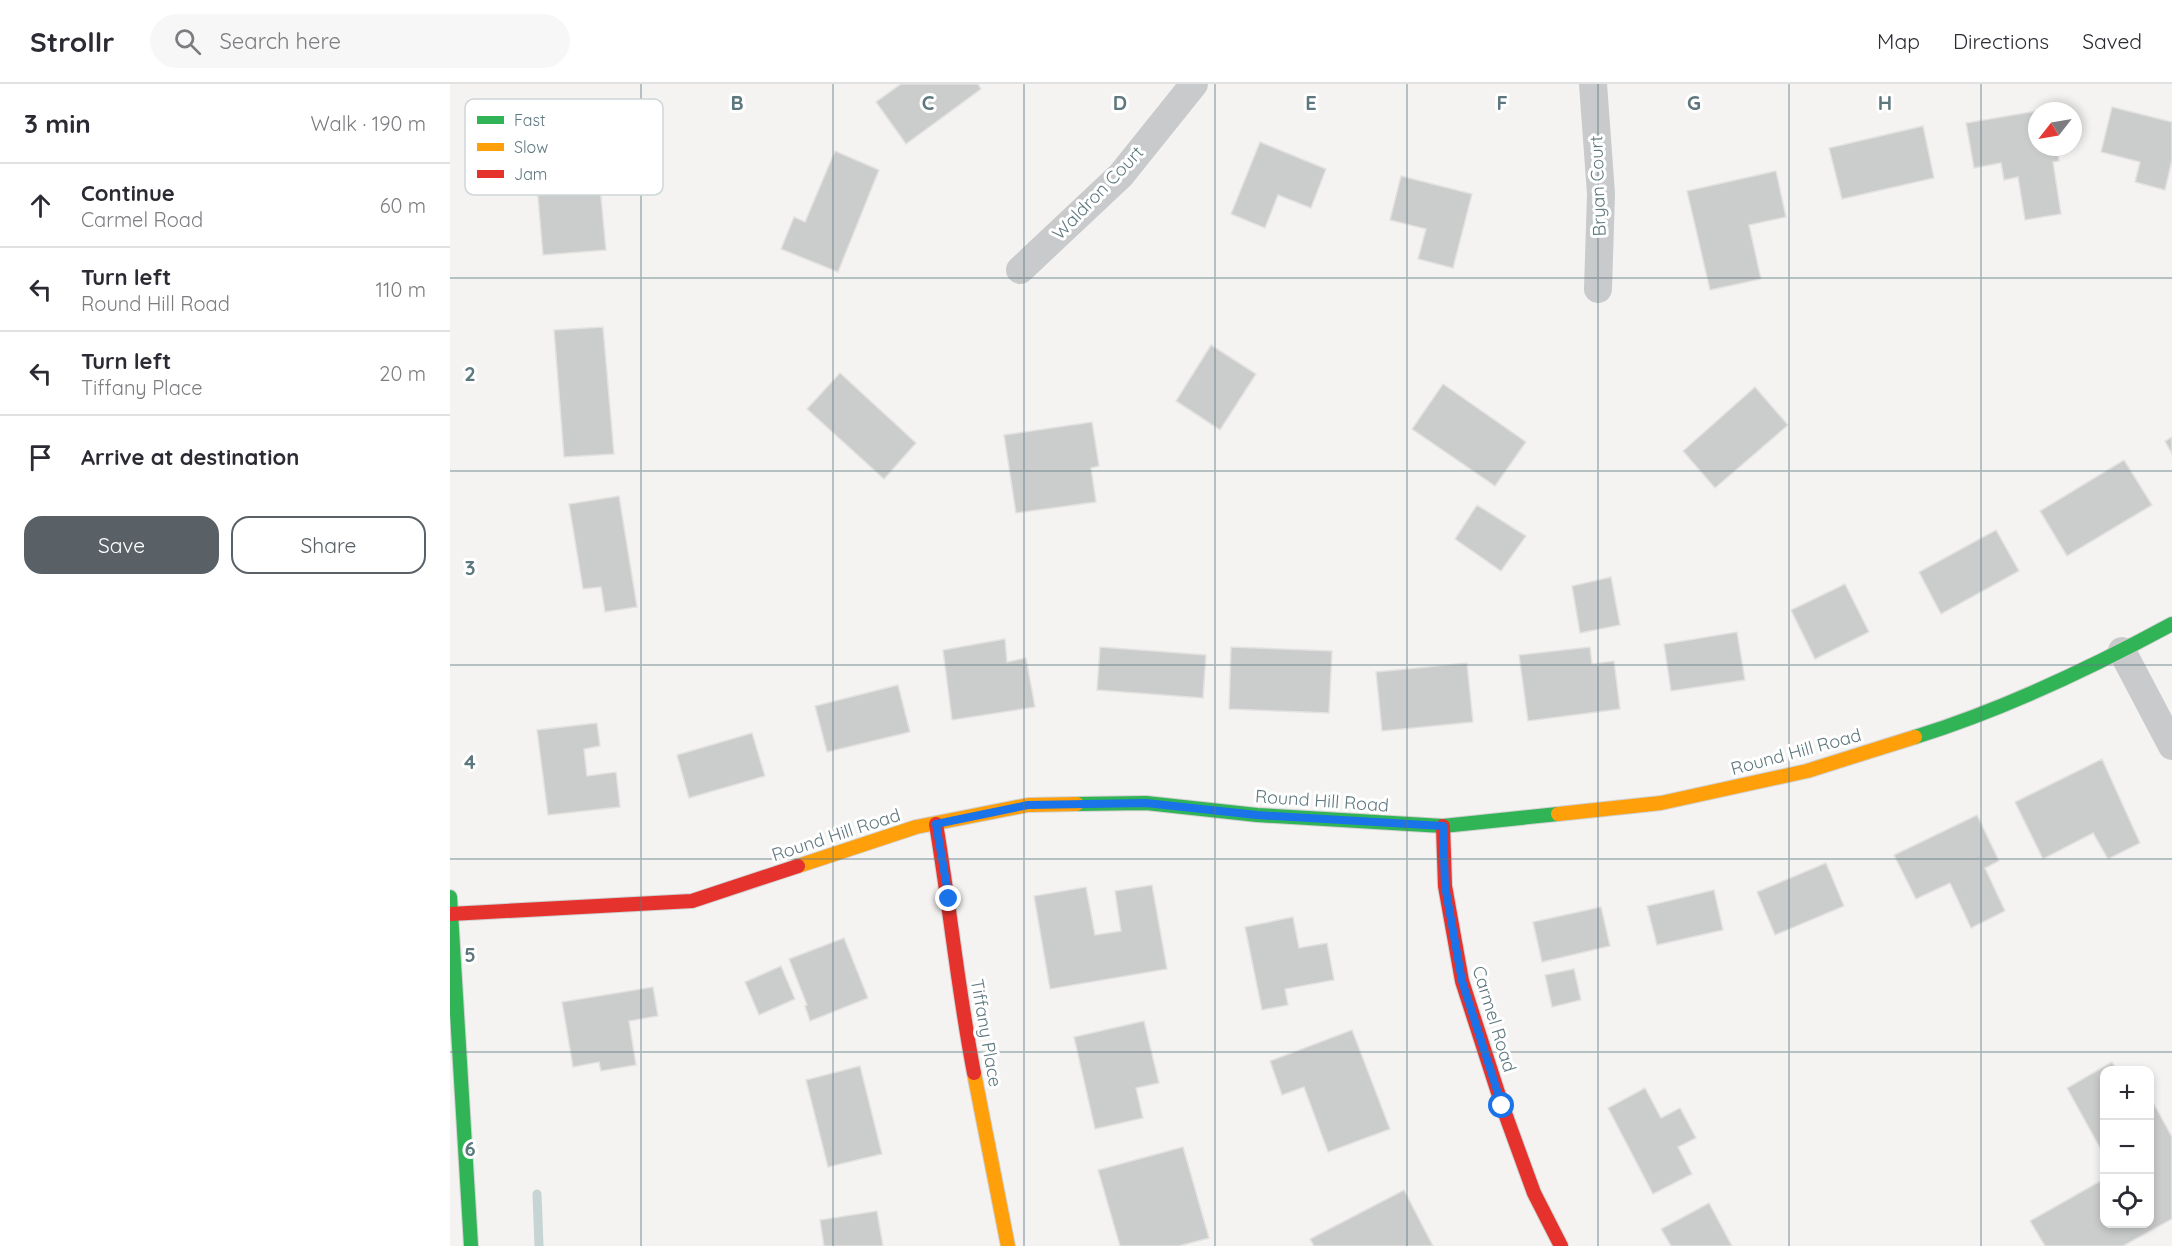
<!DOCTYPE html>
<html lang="en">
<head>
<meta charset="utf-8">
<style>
  :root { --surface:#fff; --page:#f7f7f7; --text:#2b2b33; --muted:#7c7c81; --line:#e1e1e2; --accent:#596167 }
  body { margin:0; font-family:Quicksand,sans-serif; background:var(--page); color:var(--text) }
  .controls { position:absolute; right:18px; bottom:18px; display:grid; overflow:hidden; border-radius:12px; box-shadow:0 3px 9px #0003 }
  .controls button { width:54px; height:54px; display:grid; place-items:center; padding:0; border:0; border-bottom:2px solid var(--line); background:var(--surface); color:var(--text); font:30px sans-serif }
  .compass { position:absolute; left:1578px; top:18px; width:54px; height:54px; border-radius:50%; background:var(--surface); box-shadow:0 3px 9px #0003; rotate:239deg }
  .stop { position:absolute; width:18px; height:18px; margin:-14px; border:4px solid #1a73e8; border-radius:50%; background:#fff }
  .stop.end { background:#1a73e8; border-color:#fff; box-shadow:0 2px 6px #0008 }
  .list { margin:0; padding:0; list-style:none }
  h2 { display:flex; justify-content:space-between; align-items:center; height:78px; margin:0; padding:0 24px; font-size:26px }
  h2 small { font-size:20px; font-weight:400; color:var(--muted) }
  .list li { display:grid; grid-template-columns:39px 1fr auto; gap:18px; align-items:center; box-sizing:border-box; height:84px; padding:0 24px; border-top:2px solid var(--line) }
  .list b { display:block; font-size:22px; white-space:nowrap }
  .list p { margin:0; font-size:20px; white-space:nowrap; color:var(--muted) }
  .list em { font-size:20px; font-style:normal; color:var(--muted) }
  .actions { display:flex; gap:12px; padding:18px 24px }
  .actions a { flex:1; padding:14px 0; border:2px solid var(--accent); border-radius:18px; text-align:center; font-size:21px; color:var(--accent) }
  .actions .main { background:var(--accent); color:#fff }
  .icon { flex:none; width:33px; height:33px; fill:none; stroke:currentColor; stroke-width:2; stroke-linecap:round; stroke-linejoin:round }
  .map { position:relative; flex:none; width:1722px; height:1162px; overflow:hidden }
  header { display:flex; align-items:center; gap:36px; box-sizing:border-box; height:84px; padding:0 30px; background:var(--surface); border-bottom:2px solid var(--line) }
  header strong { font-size:28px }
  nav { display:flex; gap:33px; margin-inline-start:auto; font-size:21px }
  .search { width:420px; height:54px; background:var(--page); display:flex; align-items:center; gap:15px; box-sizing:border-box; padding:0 21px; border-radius:33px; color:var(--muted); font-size:22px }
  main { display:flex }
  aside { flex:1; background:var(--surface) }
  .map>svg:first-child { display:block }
</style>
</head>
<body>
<header>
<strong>Strollr</strong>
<div class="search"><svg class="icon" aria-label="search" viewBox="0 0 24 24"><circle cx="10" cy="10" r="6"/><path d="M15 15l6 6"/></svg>Search here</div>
<nav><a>Map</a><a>Directions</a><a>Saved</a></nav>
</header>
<main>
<aside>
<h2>3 min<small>Walk · 190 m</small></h2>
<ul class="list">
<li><svg class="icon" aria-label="ahead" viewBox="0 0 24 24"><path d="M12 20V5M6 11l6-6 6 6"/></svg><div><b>Continue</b><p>Carmel Road</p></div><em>60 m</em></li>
<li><svg class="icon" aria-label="left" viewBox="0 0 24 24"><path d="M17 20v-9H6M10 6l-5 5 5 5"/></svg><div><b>Turn left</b><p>Round Hill Road</p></div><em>110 m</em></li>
<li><svg class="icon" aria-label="left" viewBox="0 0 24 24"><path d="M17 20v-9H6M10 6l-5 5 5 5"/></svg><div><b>Turn left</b><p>Tiffany Place</p></div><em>20 m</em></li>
<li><svg class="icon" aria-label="arrive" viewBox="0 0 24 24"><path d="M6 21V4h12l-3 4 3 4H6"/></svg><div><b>Arrive at destination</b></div></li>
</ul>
<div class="actions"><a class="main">Save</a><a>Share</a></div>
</aside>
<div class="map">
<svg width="1722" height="1162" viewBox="0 0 1722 1162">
  <rect width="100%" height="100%" fill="#f4f3f1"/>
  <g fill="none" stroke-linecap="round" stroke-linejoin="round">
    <!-- stream -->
    <path stroke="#c7d4d4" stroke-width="9" d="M87 1110 89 1162"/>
  </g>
  <!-- building -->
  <g fill="#cbcdcd" stroke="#e3e2e1" stroke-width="1.5">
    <path d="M451 0H528L531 5 456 60 426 18Z"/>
    <path d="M1662 23 1722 38V76L1715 106 1685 98 1690 78 1651 68Z"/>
    <path d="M1587 27V63H1607L1609 77 1603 78 1611 130 1575 136 1568 93 1554 96 1551 79 1524 84 1516 39Z"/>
    <path d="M1473 42 1484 94 1392 115 1379 64Z"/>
    <path d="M145 50 156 166 93 171 83 56Z"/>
    <path d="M810 58 876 85 861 124 828 111 815 144 781 130Z"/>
    <path d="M385 67 429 86 388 188 331 165 344 133 355 138Z"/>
    <path d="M1326 87 1336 133 1299 141 1311 195 1260 206 1237 107Z"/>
    <path d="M951 92 1022 110 1003 184 968 175 976 145 940 136Z"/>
    <path d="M153 243 164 370 114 373 104 246Z"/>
    <path d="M761 261 806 290 770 346 726 317Z"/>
    <path d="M390 289 466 359 434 395 357 325Z"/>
    <path d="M993 300 1076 358 1045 402 962 345Z"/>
    <path d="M1305 303 1338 341 1265 404 1233 367Z"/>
    <path d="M642 338 649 382 641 384 646 418 566 429 554 351Z"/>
    <path d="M1722 353V370L1715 357Z"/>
    <path d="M1674 376 1702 421 1617 472 1590 427Z"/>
    <path d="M169 412 187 523 155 528 151 503 133 505 119 420Z"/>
    <path d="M1027 421 1076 452 1051 487 1005 455Z"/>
    <path d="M1546 446 1569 487 1491 530 1469 488Z"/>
    <path d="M1161 493 1170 541 1130 549 1122 502Z"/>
    <path d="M1395 500 1419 548 1365 575 1341 526Z"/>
    <path d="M1287 548 1295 596 1221 607 1214 560Z"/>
    <path d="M555 555 557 578 576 574 585 623 502 636 493 566Z"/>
    <path d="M650 563 756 571 753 614 647 606Z"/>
    <path d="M781 563 882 567 879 629 779 625Z"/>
    <path d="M1140 563 1142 580 1164 577 1170 625 1078 637 1069 571Z"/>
    <path d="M1017 579 1023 638 932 647 926 588Z"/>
    <path d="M448 601 460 648 377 668 365 622Z"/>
    <path d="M147 639 150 662 134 665 137 692 166 688 170 723 98 731 87 646Z"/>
    <path d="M302 649 315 692 239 714 227 671Z"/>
    <path d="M1652 675 1690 759 1658 775 1643 749 1593 775 1565 718Z"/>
    <path d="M1527 731 1549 777 1535 784 1555 827 1521 844 1500 799 1466 815 1444 771Z"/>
    <path d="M1376 779 1394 822 1325 851 1307 808Z"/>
    <path d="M702 801 717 885 600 905 584 812 636 803 645 851 671 847 665 807Z"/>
    <path d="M1264 806 1273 846 1207 861 1197 822Z"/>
    <path d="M1151 823 1160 862 1092 878 1083 838Z"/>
    <path d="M843 833 849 864 877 859 884 896 835 905 838 921 812 926 795 843Z"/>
    <path d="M394 854 418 914 360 937 355 922 357 921 339 875Z"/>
    <path d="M331 882 345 915 309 931 295 898Z"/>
    <path d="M1124 885 1131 916 1102 923 1095 891Z"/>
    <path d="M203 903 208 932 179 937 186 981 151 987 149 978 123 983 112 918Z"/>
    <path d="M694 937 709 999 686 1004 693 1034 645 1045 624 953Z"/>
    <path d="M902 946 940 1045 878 1068 854 1003 832 1011 820 977Z"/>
    <path d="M1662 978 1667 986H1654V1071L1617 1004Z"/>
    <path d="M410 982 432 1070 378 1083 356 996Z"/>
    <path d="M1195 1004 1211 1034 1230 1024 1246 1054 1228 1063 1242 1090 1203 1110 1158 1024Z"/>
    <path d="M1700 1013 1722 1053V1135L1673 1162H1595L1580 1137 1654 1095V1140H1700Z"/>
    <path d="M733 1063 759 1154 729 1162H670L648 1086Z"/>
    <path d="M954 1106 983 1162H864L860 1155Z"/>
    <path d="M1259 1119 1282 1162H1221L1211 1145Z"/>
    <path d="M427 1127 433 1162H374L370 1136Z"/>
  </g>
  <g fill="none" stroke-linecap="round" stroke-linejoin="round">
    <defs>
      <g id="fast">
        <path d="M1465 653C1552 626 1641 584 1722 540"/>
        <path d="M627 720 696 719 807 731 993 742 1108 730"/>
        <path d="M0 813 21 1162"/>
      </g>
      <g id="slow">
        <path d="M1108 730 1211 719 1357 687 1465 653"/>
        <path d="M348 782 466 743 578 721 627 720"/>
        <path d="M524 989 558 1162"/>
      </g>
      <g id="jam">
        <path d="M486 740C500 823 508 907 524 989"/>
        <path d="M993 742 995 802 1012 897 1052 1021 1084 1109 1111 1162"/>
        <path d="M0 830 242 817 348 782"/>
      </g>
    </defs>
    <!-- fast casing -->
    <use href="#fast" stroke="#d0d1d1" stroke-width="16"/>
    <!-- slow casing -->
    <use href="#slow" stroke="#d0d1d1" stroke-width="16"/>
    <!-- jam casing -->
    <use href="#jam" stroke="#d0d1d1" stroke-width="16"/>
    <!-- street -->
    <g stroke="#c9cacb" stroke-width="28">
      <path d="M1143 0 1151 110 1148 205"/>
      <path d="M570 186 671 91 744 0"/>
      <path d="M1672 567 1722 662"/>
    </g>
    <!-- fast -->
    <use href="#fast" stroke="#30b455" stroke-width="14"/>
    <!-- slow -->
    <use href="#slow" stroke="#ff9f0a" stroke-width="14"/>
    <!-- jam -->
    <use href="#jam" stroke="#e5322d" stroke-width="14"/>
  </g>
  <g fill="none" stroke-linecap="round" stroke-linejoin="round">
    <!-- route -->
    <path stroke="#1a73e8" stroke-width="8" d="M499 815 486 740 578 721 696 719 807 731 993 742 995 802 1012 897 1052 1022"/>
  </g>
  <!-- grid -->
  <path fill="none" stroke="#5d777e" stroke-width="1.5" stroke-opacity="0.55" d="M191 0V1162M383 0V1162M574 0V1162M765 0V1162M957 0V1162M1148 0V1162M1339 0V1162M1531 0V1162M0 194H1722M0 387H1722M0 581H1722M0 775H1722M0 968H1722"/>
  <g text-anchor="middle" stroke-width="6" stroke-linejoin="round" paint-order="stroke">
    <!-- street labels -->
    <g font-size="18" fill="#5d777e" stroke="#fff">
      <text transform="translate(1148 102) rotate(-92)" y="6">Bryan Court</text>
      <text transform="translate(648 109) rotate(-46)" y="6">Waldron Court</text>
      <text transform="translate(1346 668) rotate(-15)" y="6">Round Hill Road</text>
      <text transform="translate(872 717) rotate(4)" y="6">Round Hill Road</text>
      <text transform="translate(386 751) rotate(-18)" y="6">Round Hill Road</text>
      <text transform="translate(1044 935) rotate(73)" y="6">Carmel Road</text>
      <text transform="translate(536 949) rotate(80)" y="6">Tiffany Place</text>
    </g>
  </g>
  <!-- legend -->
  <rect x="15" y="15" width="198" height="96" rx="9" fill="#fff" stroke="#ced6d8" stroke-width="1.5"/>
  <rect x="27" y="32" width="27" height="8" fill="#30b455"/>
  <rect x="27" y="59" width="27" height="8" fill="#ff9f0a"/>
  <rect x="27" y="86" width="27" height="8" fill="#e5322d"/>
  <g font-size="16" fill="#5d777e">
    <text x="64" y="42">Fast</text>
    <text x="64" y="69">Slow</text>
    <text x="64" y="96">Jam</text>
  </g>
  <g font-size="20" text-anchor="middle" font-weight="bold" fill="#5d777e" stroke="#fff" stroke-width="6" stroke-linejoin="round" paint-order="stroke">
    <text x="287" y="26">B</text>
    <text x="478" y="26">C</text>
    <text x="670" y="26">D</text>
    <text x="861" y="26">E</text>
    <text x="1052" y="26">F</text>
    <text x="1244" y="26">G</text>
    <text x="1435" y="26">H</text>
    <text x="20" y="297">2</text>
    <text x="20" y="491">3</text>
    <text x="20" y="685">4</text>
    <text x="20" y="878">5</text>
    <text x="20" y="1072">6</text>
  </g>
</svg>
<div class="controls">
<button>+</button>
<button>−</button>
<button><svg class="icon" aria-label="locate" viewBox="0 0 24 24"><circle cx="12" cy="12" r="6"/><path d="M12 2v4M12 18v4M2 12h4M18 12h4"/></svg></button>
</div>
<svg class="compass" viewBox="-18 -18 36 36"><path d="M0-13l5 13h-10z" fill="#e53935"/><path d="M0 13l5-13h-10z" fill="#7c7c81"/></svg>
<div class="stop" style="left:1052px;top:1022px"></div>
<div class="stop end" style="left:499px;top:815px"></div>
</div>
</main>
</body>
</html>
